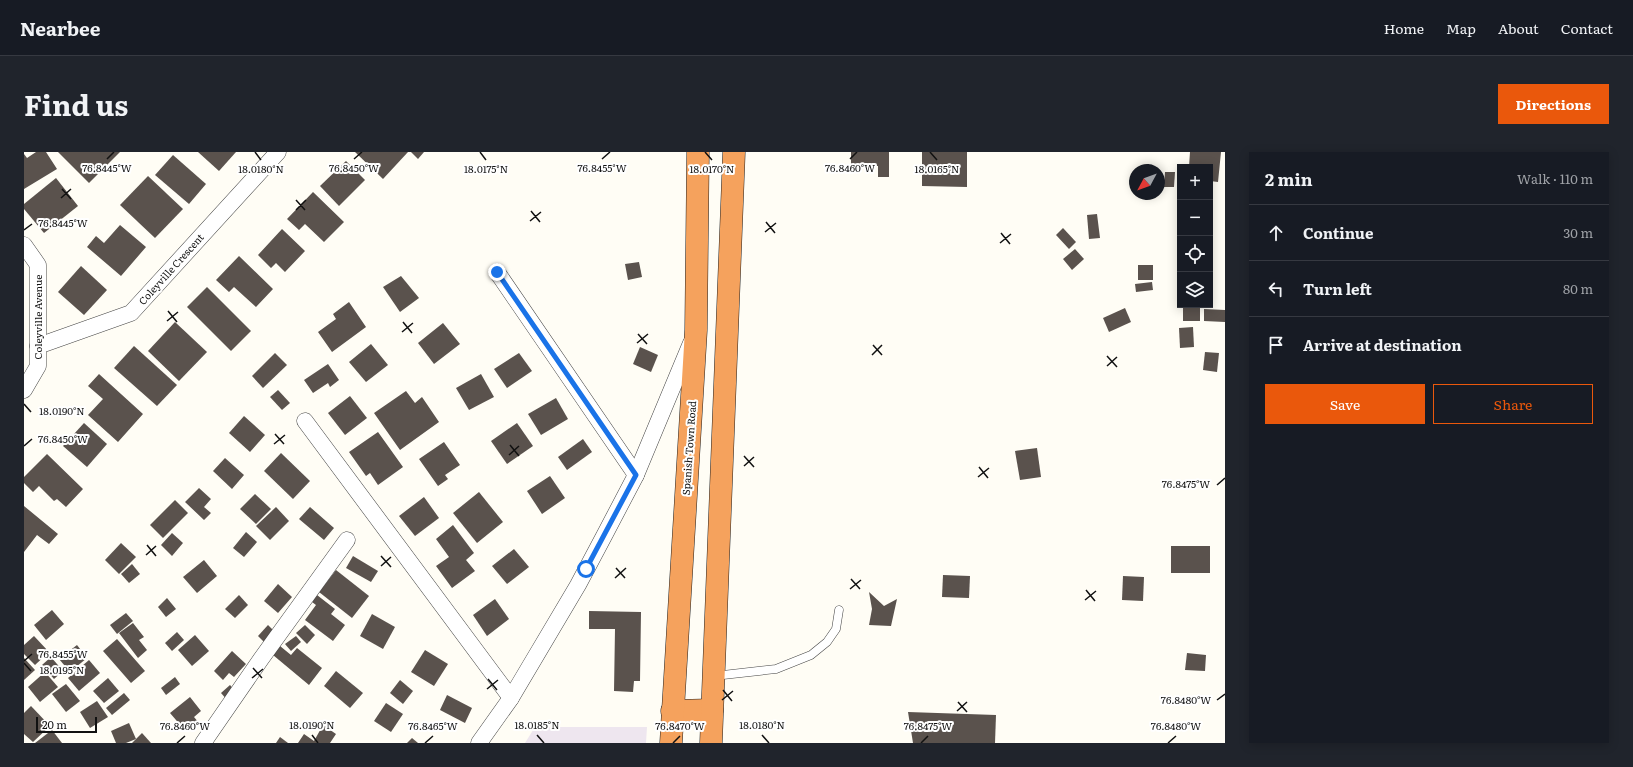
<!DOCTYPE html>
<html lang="en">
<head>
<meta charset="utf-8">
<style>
  :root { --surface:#171b24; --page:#20242c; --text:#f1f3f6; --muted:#9ea1a6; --line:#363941; --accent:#ea580c }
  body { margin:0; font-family:Literata,serif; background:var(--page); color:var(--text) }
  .controls { position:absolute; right:12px; top:12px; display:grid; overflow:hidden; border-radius:0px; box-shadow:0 2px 10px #0003 }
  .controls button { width:36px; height:36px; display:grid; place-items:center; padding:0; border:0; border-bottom:1px solid var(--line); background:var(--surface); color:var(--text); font:20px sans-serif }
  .compass { position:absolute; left:1105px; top:12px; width:36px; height:36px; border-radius:50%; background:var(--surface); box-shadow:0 2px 10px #0003; rotate:229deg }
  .scale { position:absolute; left:12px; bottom:10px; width:61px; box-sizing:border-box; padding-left:4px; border:2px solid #111; border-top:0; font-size:11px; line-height:14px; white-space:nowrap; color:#111; -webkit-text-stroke:3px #fff; paint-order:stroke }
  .stop { position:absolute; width:12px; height:12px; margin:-9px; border:3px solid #1a73e8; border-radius:50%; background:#fff }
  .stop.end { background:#1a73e8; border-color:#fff; box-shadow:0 1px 4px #0008 }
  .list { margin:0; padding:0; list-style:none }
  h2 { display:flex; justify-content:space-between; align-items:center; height:52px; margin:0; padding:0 16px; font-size:17px }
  h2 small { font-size:13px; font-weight:400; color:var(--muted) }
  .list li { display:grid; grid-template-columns:26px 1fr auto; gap:12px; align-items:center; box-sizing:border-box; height:56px; padding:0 16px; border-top:1px solid var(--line) }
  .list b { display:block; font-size:15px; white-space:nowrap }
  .list em { font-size:13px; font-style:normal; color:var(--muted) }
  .actions { display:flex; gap:8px; padding:12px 16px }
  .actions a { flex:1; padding:9px 0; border:1px solid var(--accent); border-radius:0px; text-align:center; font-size:14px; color:var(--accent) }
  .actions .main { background:var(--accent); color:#fff }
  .icon { flex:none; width:22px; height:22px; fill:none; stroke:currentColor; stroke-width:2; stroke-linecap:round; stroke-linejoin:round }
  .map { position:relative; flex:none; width:1201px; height:591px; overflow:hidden; border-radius:0px }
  header { display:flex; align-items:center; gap:24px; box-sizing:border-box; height:56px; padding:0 20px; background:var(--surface); border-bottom:1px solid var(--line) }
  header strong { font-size:19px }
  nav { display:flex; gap:22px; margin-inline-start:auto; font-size:14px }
  .intro { display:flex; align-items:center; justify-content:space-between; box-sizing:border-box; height:96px; padding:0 24px }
  h1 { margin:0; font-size:28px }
  .button { padding:10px 18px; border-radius:0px; background:var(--accent); color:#fff; font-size:14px; font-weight:700 }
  main { display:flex; gap:24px; padding:0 24px }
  aside { flex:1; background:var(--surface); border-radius:0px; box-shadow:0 2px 10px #0003 }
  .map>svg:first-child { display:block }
</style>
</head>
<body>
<header>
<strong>Nearbee</strong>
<nav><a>Home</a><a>Map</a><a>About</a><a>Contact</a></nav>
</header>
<div class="intro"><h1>Find us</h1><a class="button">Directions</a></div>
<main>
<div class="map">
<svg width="1201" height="591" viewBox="0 0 1201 591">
  <rect width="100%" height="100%" fill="#fffdf5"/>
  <!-- industrial -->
  <path fill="#eee6ef" d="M511 575H623L622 591H501Z"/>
  <!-- building -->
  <g fill="#5a524d">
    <path d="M12 0H22L33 17 0 37V2L3 6Z"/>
    <path d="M34 0H96L65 31Z"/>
    <path d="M174 0H212L195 19Z"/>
    <path d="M331 0H384L359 27Z"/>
    <path d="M387 0H400L394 7Z"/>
    <path d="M827 0H865V25H854V14L827 13Z"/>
    <path d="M898 0H943V35L898 34Z"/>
    <path d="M1166 0H1197L1194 30 1186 29V15H1165Z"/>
    <path d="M149 3 182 32 165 52 131 23Z"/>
    <path d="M322 9 341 28 315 54 296 34Z"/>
    <path d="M1141 20H1151L1150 35H1140Z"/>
    <path d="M124 24 159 57 131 86 96 53Z"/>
    <path d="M32 26 54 54 20 81 0 57V52Z"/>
    <path d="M289 40 320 70 300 90 281 72 275 78 263 67Z"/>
    <path d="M1073 62 1076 86 1065 87 1063 63Z"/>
    <path d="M96 73 122 95 97 124 63 95 72 84 80 91Z"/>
    <path d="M1039 76 1052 90 1045 97 1032 83Z"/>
    <path d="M258 77 281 99 261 120 252 111 247 116 234 103Z"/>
    <path d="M1051 97 1060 107 1048 118 1039 107Z"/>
    <path d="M215 104 249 137 232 155 210 135 205 140 192 128Z"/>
    <path d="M615 110 618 125 604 128 601 112Z"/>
    <rect x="1114" y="113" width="15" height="15"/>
    <path d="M57 114 83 138 60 163 34 140Z"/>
    <path d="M377 124 395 146 376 160 359 135Z"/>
    <path d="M1128 130 1129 138 1112 140 1111 132Z"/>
    <path d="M183 135 227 179 207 199 163 155Z"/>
    <path d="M325 150 342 175 308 200 294 180 312 167 309 162Z"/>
    <rect x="1159" y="154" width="17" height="15"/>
    <path d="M1101 156 1107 170 1085 180 1079 166Z"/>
    <path d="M1180 157 1201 158V170L1180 169Z"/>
    <path d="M151 170 183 200 155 229 124 199Z"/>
    <path d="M419 171 436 192 410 212 394 191Z"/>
    <path d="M1169 175 1170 195 1156 196 1155 176Z"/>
    <path d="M347 192 364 213 342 230 325 210Z"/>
    <path d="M110 194 153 233 133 254 90 216Z"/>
    <path d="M616 195 634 203 627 220 609 212Z"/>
    <path d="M1181 200 1195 201 1193 220 1179 218Z"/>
    <path d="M251 201 263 213 239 236 228 224Z"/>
    <path d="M495 201 508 219 483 236 470 217Z"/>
    <path d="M304 212 315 228 306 235 304 231 289 241 280 228Z"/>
    <path d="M75 222 119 262 94 290 64 263 79 247 64 234Z"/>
    <path d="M457 222 470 245 445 258 432 236Z"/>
    <path d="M254 238 266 251 258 258 246 245Z"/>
    <path d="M382 239 391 251 398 245 415 270 376 298 350 261Z"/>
    <path d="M326 244 343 266 321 283 304 261Z"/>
    <path d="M532 246 544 267 517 283 504 262Z"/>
    <path d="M220 264 241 283 226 300 205 281Z"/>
    <path d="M60 271 83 292 63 315 39 294Z"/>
    <path d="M493 271 509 294 483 312 467 289Z"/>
    <path d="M354 280 379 315 354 333 346 321 342 324 325 300Z"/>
    <path d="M559 287 568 300 543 318 534 305Z"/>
    <path d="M420 290 436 313 421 323 424 327 414 334 395 307Z"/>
    <path d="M1013 296 1017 325 996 328 991 299Z"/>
    <path d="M257 301 286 329 269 347 240 319Z"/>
    <path d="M23 302 59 337 42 355 33 347 30 349 15 334 9 340 0 331V325Z"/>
    <path d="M201 306 220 323 208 337 189 319Z"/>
    <path d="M526 324 541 346 518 362 503 339Z"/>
    <path d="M175 336 187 347 180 355 187 361 180 368 161 350Z"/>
    <path d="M455 340 479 370 453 391 429 361Z"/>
    <path d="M231 342 247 357 232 372 216 357Z"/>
    <path d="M400 345 415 366 391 384 375 364Z"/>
    <path d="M151 348 164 361 139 386 126 373Z"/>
    <path d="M0 354 34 382 25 392 13 383 0 400Z"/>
    <path d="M252 355 265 369 246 388 232 374Z"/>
    <path d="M286 355 310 376 300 388 275 367Z"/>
    <path d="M429 373 450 401 442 408 451 419 428 436 412 414 425 405 412 387Z"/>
    <path d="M222 380 233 390 220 405 209 396Z"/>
    <path d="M148 381 159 391 148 404 137 393Z"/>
    <path d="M97 391 112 405 95 422 81 408Z"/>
    <rect x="1147" y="394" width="39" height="27"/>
    <path d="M490 397 505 415 483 432 468 414Z"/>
    <path d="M329 404 354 419 347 430 322 416Z"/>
    <path d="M180 408 193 424 173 441 159 425Z"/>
    <path d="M108 412 116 422 105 431 97 422Z"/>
    <path d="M312 418 345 444 328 466 295 440Z"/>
    <path d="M919 423 946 424 945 446 918 445Z"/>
    <path d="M1099 424 1120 425 1119 449 1098 448Z"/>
    <path d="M254 432 268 445 254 461 240 449Z"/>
    <path d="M845 440 860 454 873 447 867 474 845 473 848 457Z"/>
    <path d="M215 443 224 453 211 466 201 457Z"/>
    <path d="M293 443 311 457 307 462 321 473 309 489 281 468 292 453 288 450Z"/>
    <path d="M143 446 152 457 142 465 134 455Z"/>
    <path d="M471 447 485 467 463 484 449 463Z"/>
    <path d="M28 458 40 472 22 488 10 473Z"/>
    <path d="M565 459 617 460 616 529H610L609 540 590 539 591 477H565Z"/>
    <path d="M102 461 109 469 93 482 86 473Z"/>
    <path d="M348 462 371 475 359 497 336 484Z"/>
    <path d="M109 471 120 485 115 488 123 498 114 506 95 481Z"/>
    <path d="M244 473 251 480 241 491 234 484Z"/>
    <path d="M281 473 291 483 283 492 272 481Z"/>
    <path d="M153 480 160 488 148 499 141 491Z"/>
    <path d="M171 483 185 499 168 514 154 498Z"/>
    <path d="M10 484 25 500 11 513 0 502V493Z"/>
    <path d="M272 484 277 490 267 499 261 492Z"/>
    <path d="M93 487 121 519 107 531 79 499Z"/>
    <path d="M53 493 63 506 46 520 35 507Z"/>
    <path d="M256 494 267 503 273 496 298 516 285 533 249 503Z"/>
    <path d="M401 498 424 512 410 534 387 520Z"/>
    <path d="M208 499 222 512 210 525 205 521 199 528 190 519Z"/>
    <path d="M1163 501 1182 503 1181 519 1161 518Z"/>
    <path d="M27 505 39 519 30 527 18 513Z"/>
    <path d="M0 506 11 518 0 528Z"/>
    <path d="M65 508 76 521 55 539 44 526Z"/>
    <path d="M312 519 339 541 326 556 300 534Z"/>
    <path d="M21 520 34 535 16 550 4 535Z"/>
    <path d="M151 525 156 532 142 543 137 536Z"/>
    <path d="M84 526 95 539 80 551 69 539Z"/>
    <path d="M376 528 389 539 379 552 366 541Z"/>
    <path d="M42 532 56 549 42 560 28 542Z"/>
    <path d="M206 533 213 541 204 549 197 541Z"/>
    <path d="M100 541 106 548 88 563 82 556Z"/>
    <path d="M423 543 448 556 441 571 416 558Z"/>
    <path d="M166 545 177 559 170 565 175 571 165 579 160 573 158 575 146 561Z"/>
    <path d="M73 549 84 565 66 576 56 560Z"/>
    <path d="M362 551 379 562 367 580 350 569Z"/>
    <path d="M7 554 26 574 9 590 0 582V561Z"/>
    <path d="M884 560 972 563 971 591H889Z"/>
    <path d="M105 571 112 587 102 591H92L87 579Z"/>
    <path d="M299 573 312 582 306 591H274L280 582 290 589Z"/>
    <path d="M28 578 38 591H11Z"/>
    <path d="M118 581 127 591H108Z"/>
    <path d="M256 585 264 591H252Z"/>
    <path d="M388 586 394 591H383Z"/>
  </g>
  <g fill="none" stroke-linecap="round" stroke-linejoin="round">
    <defs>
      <path id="lane" d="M690 524 752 517 787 503 803 490 812 477 815 458"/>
      <g id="street">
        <path d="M0 93 14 113V214L0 238"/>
        <path d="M473 120 612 323"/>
        <path d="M14 194 107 161 254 0"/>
        <path d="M281 269 487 546"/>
        <path d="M179 591 237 507 323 388"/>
        <path d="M455 591 487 546 554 433 580 384 612 323 667 191"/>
      </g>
      <g id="highway">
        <path d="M648 559 688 558"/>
        <path d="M647 591 672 178 674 0"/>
        <path d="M687 591 710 0"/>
      </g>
    </defs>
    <!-- lane casing -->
    <use href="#lane" stroke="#444" stroke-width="9"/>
    <!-- street casing -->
    <use href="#street" stroke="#444" stroke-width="17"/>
    <!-- highway casing -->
    <use href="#highway" stroke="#222" stroke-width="23"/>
    <!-- lane -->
    <use href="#lane" stroke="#fff" stroke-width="8"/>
    <!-- street -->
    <use href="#street" stroke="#fff" stroke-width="16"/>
    <!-- highway -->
    <use href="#highway" stroke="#f5a25d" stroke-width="22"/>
  </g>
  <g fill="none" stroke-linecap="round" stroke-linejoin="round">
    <!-- route -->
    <path stroke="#1a73e8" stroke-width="5" d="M473 120 612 323 562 417"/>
  </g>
  <!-- ticks -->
  <path fill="none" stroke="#111" stroke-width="1.5" d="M231 0 237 8M456 0 462 8M681 0 688 8M906 0 913 8M83 7 90 0M330 7 338 0M578 7 586 0M826 7 833 0M38 37 47 47M37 46 47 37M272 48 281 58M272 58 282 48M507 59 516 70M506 69 517 60M742 70 751 81M0 78 8 72M741 80 752 71M977 81 986 92M976 91 987 82M144 159 153 170M143 169 154 160M379 170 388 181M378 180 389 171M614 182 623 192M613 191 624 182M849 193 858 203M848 203 858 193M1083 204 1093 215M1083 214 1093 205M0 252 7 260M251 282 260 292M250 292 261 283M486 293 495 304M0 294 8 287M485 303 495 294M720 304 730 315M720 314 730 305M955 315 964 326M954 325 965 316M1193 333 1201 326M123 393 132 404M122 403 132 394M357 404 367 415M357 414 367 405M592 416 601 426M591 426 602 416M827 427 836 437M826 437 837 428M1062 438 1071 449M1061 448 1072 439M0 509 8 502M0 511 7 519M229 516 238 526M228 526 239 517M464 527 473 538M463 537 474 528M699 538 708 549M698 548 709 539M1193 548 1201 542M934 550 943 560M933 559 943 550M288 583 294 591M513 583 520 591M738 583 745 591M153 591 161 584M401 591 409 584M649 591 656 584M897 591 904 584M1144 591 1152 584"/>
  <g text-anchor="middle" stroke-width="4" stroke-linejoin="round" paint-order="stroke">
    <!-- street labels -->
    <g font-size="10" fill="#111" stroke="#fff">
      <text transform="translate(147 117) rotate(-48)" y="4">Coleyville Crescent</text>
      <text transform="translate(14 165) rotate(-90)" y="4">Coleyville Avenue</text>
      <text transform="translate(665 296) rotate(-86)" y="4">Spanish Town Road</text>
    </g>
  </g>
  <g font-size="10" text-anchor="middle" fill="#111" stroke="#fff" stroke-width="4" stroke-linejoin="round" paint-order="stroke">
    <text x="83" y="20">76.8445°W</text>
    <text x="330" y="20">76.8450°W</text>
    <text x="578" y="20">76.8455°W</text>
    <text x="826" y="20">76.8460°W</text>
    <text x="237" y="21">18.0180°N</text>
    <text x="688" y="21">18.0170°N</text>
    <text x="913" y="21">18.0165°N</text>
    <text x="462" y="21">18.0175°N</text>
    <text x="39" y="75">76.8445°W</text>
    <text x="38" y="263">18.0190°N</text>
    <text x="39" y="291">76.8450°W</text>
    <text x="1162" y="336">76.8475°W</text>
    <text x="39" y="506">76.8455°W</text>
    <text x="38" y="522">18.0195°N</text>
    <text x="1162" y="552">76.8480°W</text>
    <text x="288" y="577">18.0190°N</text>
    <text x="513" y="577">18.0185°N</text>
    <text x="738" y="577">18.0180°N</text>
    <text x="161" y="578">76.8460°W</text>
    <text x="409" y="578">76.8465°W</text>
    <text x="656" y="578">76.8470°W</text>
    <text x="904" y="578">76.8475°W</text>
    <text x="1152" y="578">76.8480°W</text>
  </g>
</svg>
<div class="controls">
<button>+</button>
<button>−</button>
<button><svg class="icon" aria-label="locate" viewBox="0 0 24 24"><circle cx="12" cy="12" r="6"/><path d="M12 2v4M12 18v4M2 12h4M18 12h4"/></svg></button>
<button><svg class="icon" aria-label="layers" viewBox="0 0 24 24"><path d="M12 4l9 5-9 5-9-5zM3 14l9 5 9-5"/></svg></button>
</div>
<svg class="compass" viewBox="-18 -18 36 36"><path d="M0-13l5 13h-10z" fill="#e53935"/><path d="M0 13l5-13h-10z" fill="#9ea1a6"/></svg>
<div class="scale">20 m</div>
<div class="stop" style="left:562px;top:417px"></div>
<div class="stop end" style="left:473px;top:120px"></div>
</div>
<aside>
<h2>2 min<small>Walk · 110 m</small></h2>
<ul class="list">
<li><svg class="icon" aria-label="ahead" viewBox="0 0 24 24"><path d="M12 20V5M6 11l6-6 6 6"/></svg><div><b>Continue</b></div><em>30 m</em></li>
<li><svg class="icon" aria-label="left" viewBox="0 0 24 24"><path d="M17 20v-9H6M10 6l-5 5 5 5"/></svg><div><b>Turn left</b></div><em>80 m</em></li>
<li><svg class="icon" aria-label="arrive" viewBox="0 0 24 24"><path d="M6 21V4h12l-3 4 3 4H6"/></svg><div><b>Arrive at destination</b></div></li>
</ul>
<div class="actions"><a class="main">Save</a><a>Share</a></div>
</aside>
</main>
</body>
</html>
